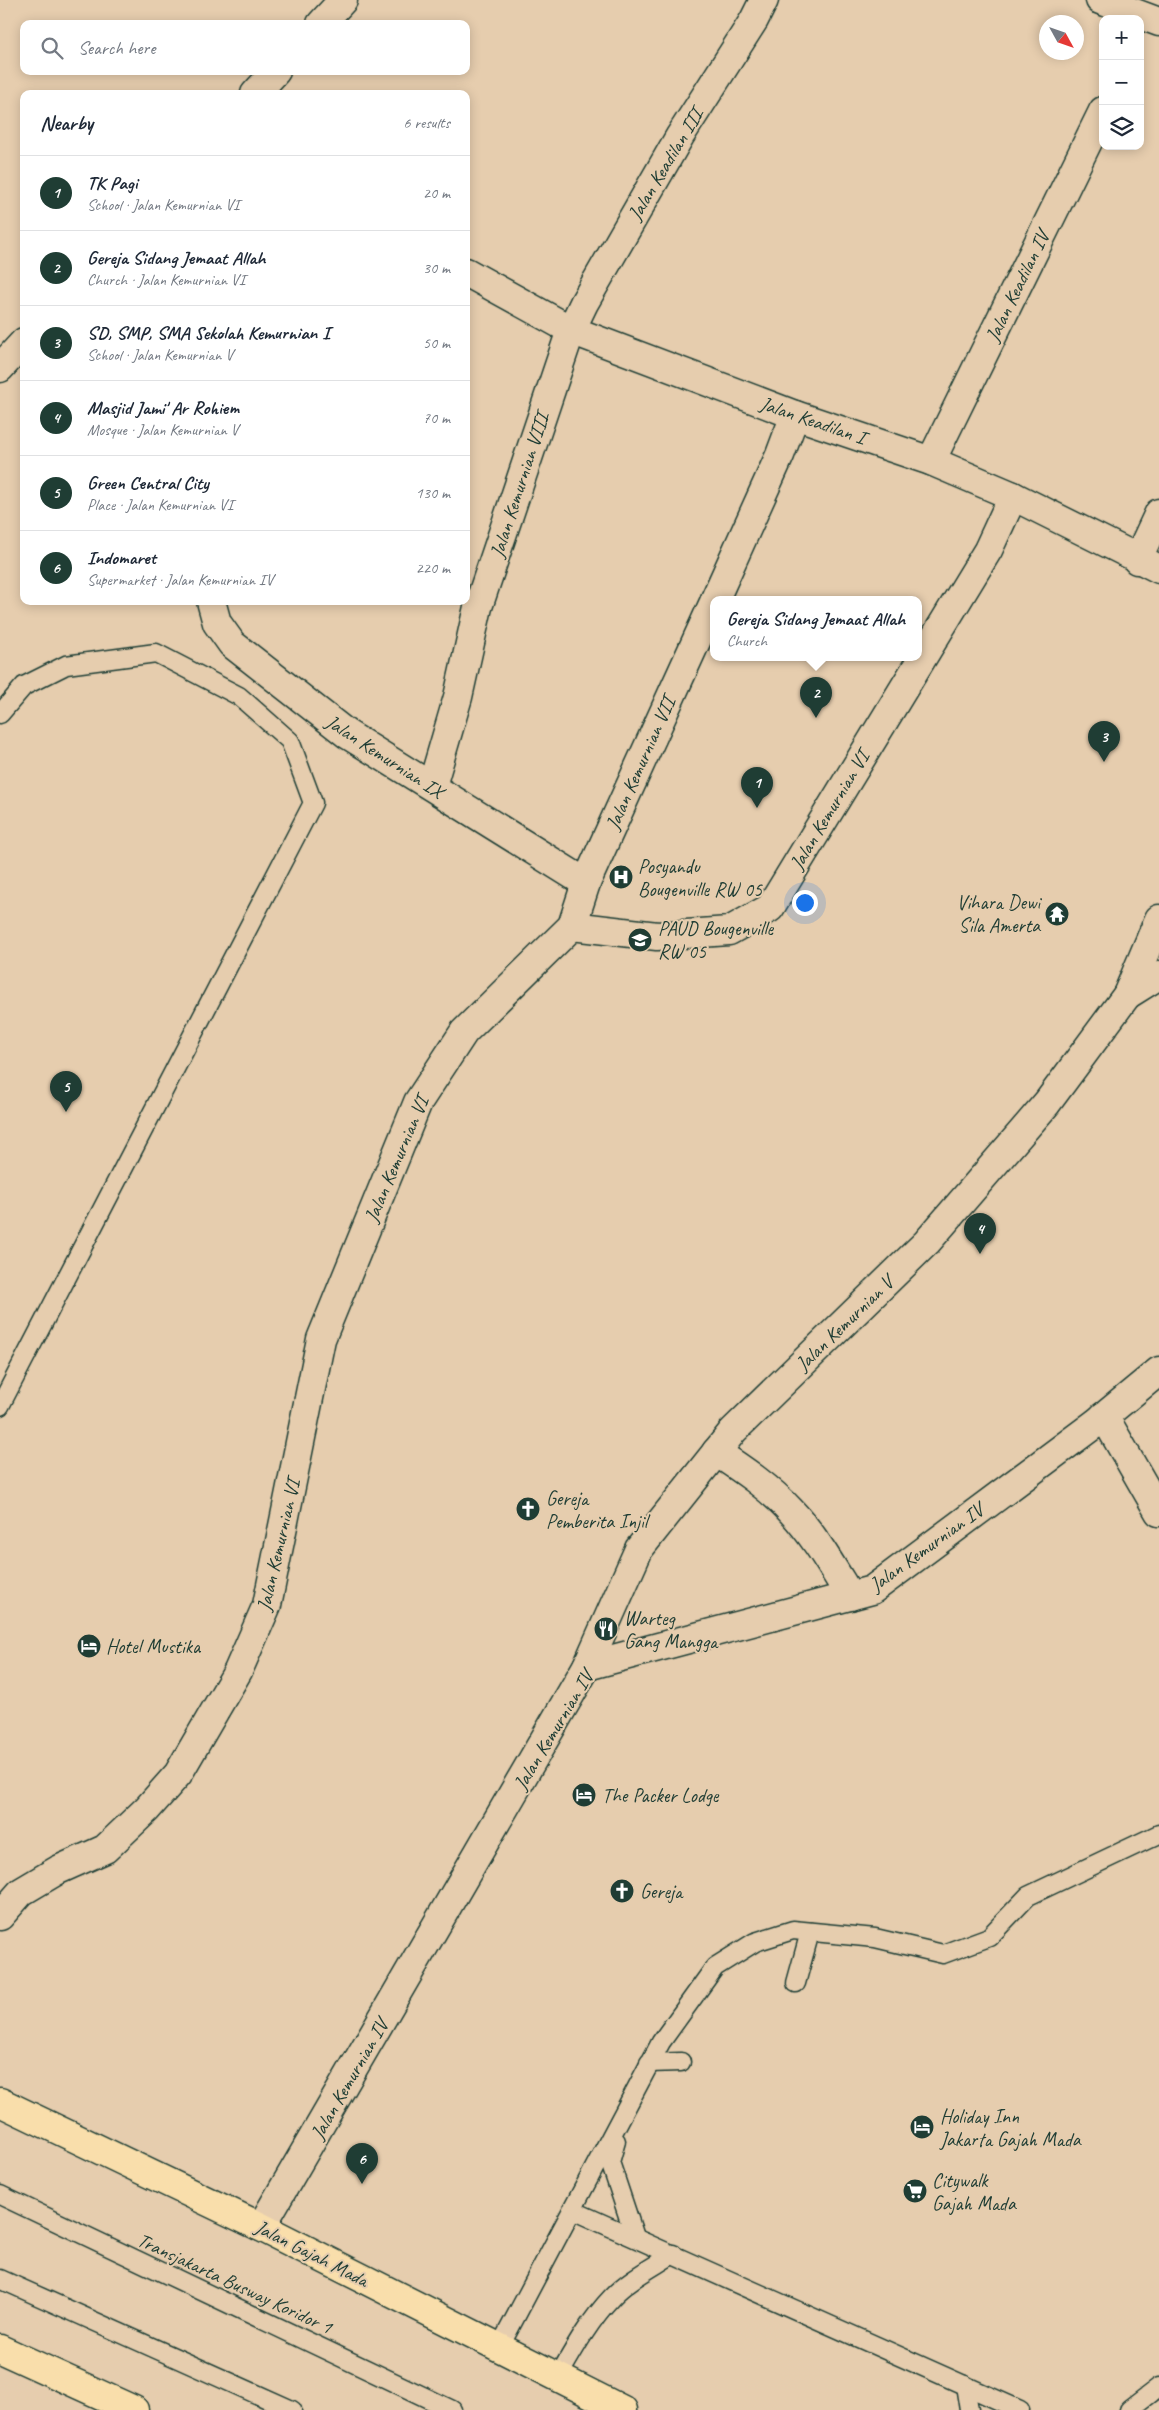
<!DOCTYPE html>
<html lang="en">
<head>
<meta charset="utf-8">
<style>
  :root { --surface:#fff; --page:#f2f2f3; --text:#1f2937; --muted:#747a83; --line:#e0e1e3; --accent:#1f3d34 }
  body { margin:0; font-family:Caveat,sans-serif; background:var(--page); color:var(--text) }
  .controls { position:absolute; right:15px; top:15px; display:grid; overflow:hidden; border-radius:10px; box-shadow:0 2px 12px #0003 }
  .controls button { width:45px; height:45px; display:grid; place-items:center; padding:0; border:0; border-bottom:1px solid var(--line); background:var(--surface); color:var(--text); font:25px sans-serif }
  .compass { position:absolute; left:1039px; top:15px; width:45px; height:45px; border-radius:50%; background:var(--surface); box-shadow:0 2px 12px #0003; rotate:130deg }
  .you { position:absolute; left:804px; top:902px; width:18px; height:18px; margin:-12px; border:4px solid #fff; border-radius:50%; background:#1a73e8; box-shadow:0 0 0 8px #1a73e833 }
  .badge { display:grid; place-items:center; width:32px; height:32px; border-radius:50%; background:var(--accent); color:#fff; font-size:16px; font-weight:700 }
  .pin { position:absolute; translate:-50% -41px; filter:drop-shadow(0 1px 2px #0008) }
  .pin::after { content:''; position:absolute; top:26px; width:18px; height:15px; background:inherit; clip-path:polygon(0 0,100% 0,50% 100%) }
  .popup { position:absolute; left:710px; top:596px; width:212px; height:65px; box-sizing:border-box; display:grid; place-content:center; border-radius:10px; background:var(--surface); filter:drop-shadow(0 1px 4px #0005); font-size:16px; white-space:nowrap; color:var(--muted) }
  .popup b { font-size:19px; color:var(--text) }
  .popup::after { content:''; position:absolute; left:50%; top:100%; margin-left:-10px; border:10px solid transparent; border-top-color:var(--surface) }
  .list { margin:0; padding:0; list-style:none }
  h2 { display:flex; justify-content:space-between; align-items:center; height:65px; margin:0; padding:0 20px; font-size:21px }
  h2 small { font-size:16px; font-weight:400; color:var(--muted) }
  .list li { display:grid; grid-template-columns:32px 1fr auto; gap:15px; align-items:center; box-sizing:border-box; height:75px; padding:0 20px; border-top:1px solid var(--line) }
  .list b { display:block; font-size:19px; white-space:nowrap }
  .list p { margin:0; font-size:16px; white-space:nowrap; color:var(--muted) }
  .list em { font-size:16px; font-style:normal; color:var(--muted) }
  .icon { flex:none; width:28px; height:28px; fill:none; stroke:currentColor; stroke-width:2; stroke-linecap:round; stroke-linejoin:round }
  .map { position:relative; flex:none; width:1159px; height:2410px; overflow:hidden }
  .search { position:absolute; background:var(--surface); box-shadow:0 2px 12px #0003; left:20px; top:20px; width:450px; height:55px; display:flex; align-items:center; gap:12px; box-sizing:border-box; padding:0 18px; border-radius:10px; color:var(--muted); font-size:19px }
  .panel { position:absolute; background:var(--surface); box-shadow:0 2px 12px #0003; left:20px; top:90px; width:450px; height:515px; border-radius:10px }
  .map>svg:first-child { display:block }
</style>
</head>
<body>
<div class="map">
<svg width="1159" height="2410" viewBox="0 0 1159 2410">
  <rect width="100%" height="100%" fill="#e6cdae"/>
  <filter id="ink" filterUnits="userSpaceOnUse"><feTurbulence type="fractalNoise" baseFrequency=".02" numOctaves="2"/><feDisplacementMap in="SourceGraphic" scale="10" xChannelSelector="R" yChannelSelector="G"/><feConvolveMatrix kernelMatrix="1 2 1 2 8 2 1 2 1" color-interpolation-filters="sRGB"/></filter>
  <g filter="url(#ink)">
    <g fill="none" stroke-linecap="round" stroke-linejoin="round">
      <defs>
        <g id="service">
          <path d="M0 714 24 686 66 665 156 653 239 696 290 741 313 803 0 1406"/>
          <path d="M796 1983 810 1932"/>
          <path d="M649 2063 681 2062"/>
          <path d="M616 2141 610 2162 635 2237"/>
          <path d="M0 2195 452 2410"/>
          <path d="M572 2210 1020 2410"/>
          <path d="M0 2279 292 2410"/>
          <path d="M499 2348 661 2042 715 1967 755 1942 793 1930 875 1938 943 1954 989 1937 1028 1896 1159 1834"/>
          <path d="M558 2377C574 2349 590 2320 612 2297 629 2279 653 2267 673 2254"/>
          <path d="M965 2385 969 2410"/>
          <path d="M1129 2410 1159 2387"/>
        </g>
        <g id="minor">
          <path d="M1100 0 1159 22"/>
          <path d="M321 24 343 0"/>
          <path d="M255 94 276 71"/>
          <path d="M466 272 571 330 795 415 931 461 1013 496 1159 569"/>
          <path d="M0 368 24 342"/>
          <path d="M931 461 1103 111"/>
          <path d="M1137 560 1159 513"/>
          <path d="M715 599 780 455 795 415"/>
          <path d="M211 601 217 623 232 644 347 734 586 883"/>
          <path d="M432 786 458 697 478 607 571 330 584 303 680 136 754 20 764 0"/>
          <path d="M572 926 657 936 729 931 770 908 988 550 1013 496"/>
          <path d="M1127 995 1159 975"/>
          <path d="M1104 1416 1159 1512"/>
          <path d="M716 1452C742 1469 770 1488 791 1511 815 1536 832 1567 850 1596"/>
          <path d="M587 1666 872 1590 1096 1423 1159 1371"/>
          <path d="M0 1916 21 1892 58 1870 105 1849 147 1809 178 1774 238 1671 267 1605 321 1339 418 1102 464 1032 572 926 586 883 714 602"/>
          <path d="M261 2227 587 1666 639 1549 733 1431 927 1242 1047 1103 1127 995 1159 919"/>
        </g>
        <g id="primary">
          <path d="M0 2102 261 2227 623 2410"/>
          <path d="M0 2349 134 2410"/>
        </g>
      </defs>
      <!-- service casing -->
      <use href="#service" stroke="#1f3d34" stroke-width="21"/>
      <!-- minor casing -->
      <use href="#minor" stroke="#1f3d34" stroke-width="31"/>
      <!-- primary casing -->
      <use href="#primary" stroke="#1f3d34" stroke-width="31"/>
      <!-- service -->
      <use href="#service" stroke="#e6cdae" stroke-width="18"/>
      <!-- minor -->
      <use href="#minor" stroke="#e6cdae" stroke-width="28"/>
      <!-- primary -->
      <use href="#primary" stroke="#f9deab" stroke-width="28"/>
    </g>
  </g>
  <!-- icons -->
  <defs>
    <symbol id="hospital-disc" viewBox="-11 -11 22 22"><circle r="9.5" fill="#1f3d34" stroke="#e6cdae"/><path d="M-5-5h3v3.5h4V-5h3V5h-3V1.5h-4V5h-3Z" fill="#fff"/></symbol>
    <symbol id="temple-disc" viewBox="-11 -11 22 22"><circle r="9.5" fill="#1f3d34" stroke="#e6cdae"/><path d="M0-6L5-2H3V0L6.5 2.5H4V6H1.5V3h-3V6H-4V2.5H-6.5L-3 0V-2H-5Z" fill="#fff"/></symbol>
    <symbol id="school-disc" viewBox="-11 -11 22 22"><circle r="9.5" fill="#1f3d34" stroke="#e6cdae"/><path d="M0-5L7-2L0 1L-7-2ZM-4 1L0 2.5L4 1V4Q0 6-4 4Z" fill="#fff"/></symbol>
    <symbol id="church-disc" viewBox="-11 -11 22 22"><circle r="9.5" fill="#1f3d34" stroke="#e6cdae"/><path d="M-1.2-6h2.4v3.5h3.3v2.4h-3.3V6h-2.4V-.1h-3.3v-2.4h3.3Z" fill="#fff"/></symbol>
    <symbol id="restaurant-disc" viewBox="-11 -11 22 22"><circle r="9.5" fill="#1f3d34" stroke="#e6cdae"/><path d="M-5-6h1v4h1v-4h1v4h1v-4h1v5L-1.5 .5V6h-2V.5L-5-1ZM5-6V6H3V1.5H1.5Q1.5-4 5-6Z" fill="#fff"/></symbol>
    <symbol id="hotel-disc" viewBox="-11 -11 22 22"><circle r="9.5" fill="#1f3d34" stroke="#e6cdae"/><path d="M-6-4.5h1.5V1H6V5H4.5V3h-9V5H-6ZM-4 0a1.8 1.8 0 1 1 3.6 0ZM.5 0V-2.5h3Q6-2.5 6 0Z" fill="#fff"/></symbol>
    <symbol id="supermarket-disc" viewBox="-11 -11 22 22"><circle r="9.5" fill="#1f3d34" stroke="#e6cdae"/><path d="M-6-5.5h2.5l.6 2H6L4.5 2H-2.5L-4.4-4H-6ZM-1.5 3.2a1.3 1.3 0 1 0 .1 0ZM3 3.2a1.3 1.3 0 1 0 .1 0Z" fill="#fff"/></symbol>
  </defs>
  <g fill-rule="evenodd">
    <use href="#hospital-disc" x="607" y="863" width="28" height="28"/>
    <use href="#temple-disc" x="1043" y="900" width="28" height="28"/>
    <use href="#school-disc" x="626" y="926" width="28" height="28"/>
    <use href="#church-disc" x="514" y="1495" width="28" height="28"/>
    <use href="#restaurant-disc" x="592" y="1615" width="28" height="28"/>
    <use href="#hotel-disc" x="75" y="1632" width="28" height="28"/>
    <use href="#hotel-disc" x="570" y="1781" width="28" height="28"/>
    <use href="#church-disc" x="608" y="1877" width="28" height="28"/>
    <use href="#hotel-disc" x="908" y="2113" width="28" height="28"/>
    <use href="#supermarket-disc" x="901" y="2177" width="28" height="28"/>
  </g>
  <g text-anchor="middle" stroke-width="4" stroke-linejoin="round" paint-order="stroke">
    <!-- street labels -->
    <g font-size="20" fill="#1f3d34" stroke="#e6cdae">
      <text transform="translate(665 164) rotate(-59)" y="7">Jalan Keadilan III</text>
      <text transform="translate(1017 286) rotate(-64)" y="7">Jalan Keadilan IV</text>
      <text transform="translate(813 420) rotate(19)" y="7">Jalan Keadilan I</text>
      <text transform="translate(519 485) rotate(-72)" y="7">Jalan Kemurnian VIII</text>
      <text transform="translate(385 756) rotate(33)" y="7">Jalan Kemurnian IX</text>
      <text transform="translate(640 763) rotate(-66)" y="7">Jalan Kemurnian VII</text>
      <text transform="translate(829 810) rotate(-59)" y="7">Jalan Kemurnian VI</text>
      <text transform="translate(396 1159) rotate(-67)" y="7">Jalan Kemurnian VI</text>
      <text transform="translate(844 1323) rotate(-44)" y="7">Jalan Kemurnian V</text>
      <text transform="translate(278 1545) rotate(-77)" y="7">Jalan Kemurnian VI</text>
      <text transform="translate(926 1547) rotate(-36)" y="7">Jalan Kemurnian IV</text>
      <text transform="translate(553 1730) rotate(-59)" y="7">Jalan Kemurnian IV</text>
      <text transform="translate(349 2079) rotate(-60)" y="7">Jalan Kemurnian IV</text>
      <text transform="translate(312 2253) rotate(27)" y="7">Jalan Gajah Mada</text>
      <text transform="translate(235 2283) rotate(25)" y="7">Transjakarta Busway Koridor 1</text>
    </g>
    <!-- poi labels -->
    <g font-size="20" fill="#1f3d34" stroke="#e6cdae" text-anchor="start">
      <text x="638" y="873">Posyandu<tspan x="638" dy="23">Bougenville RW 05</tspan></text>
      <text x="1040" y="909" text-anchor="end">Vihara Dewi<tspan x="1040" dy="23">Sila Amerta</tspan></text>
      <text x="658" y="935">PAUD Bougenville<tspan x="658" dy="23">RW 05</tspan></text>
      <text x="546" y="1505">Gereja<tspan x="546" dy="23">Pemberita Injil</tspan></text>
      <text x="624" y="1625">Warteg<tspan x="624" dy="23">Gang Mangga</tspan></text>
      <text x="106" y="1653">Hotel Mustika</text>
      <text x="602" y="1802">The Packer Lodge</text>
      <text x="640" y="1898">Gereja</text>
      <text x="940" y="2123">Holiday Inn<tspan x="940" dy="23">Jakarta Gajah Mada</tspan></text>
      <text x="932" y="2187">Citywalk<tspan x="932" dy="23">Gajah Mada</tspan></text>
    </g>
  </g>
</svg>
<div class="controls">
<button>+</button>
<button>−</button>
<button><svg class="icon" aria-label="layers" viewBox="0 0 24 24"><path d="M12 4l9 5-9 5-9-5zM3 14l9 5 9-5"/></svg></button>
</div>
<svg class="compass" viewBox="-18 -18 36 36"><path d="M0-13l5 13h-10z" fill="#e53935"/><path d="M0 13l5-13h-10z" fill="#747a83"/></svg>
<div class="you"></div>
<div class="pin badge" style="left:757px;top:808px">1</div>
<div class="pin badge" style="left:816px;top:718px">2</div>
<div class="popup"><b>Gereja Sidang Jemaat Allah</b>Church</div>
<div class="pin badge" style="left:1104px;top:762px">3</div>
<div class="pin badge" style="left:980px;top:1254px">4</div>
<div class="pin badge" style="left:66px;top:1112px">5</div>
<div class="pin badge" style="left:362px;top:2184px">6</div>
<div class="search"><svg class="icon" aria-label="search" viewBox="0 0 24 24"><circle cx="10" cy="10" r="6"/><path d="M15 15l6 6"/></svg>Search here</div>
<section class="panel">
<h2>Nearby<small>6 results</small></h2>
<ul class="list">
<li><span class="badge">1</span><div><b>TK Pagi</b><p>School · Jalan Kemurnian VI</p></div><em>20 m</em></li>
<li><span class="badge">2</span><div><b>Gereja Sidang Jemaat Allah</b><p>Church · Jalan Kemurnian VI</p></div><em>30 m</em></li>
<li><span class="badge">3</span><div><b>SD, SMP, SMA Sekolah Kemurnian I</b><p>School · Jalan Kemurnian V</p></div><em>50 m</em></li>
<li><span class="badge">4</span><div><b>Masjid Jami' Ar Rohiem</b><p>Mosque · Jalan Kemurnian V</p></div><em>70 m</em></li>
<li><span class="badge">5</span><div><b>Green Central City</b><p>Place · Jalan Kemurnian VI</p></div><em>130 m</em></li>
<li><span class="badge">6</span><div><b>Indomaret</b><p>Supermarket · Jalan Kemurnian IV</p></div><em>220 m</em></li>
</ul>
</section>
</div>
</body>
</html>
